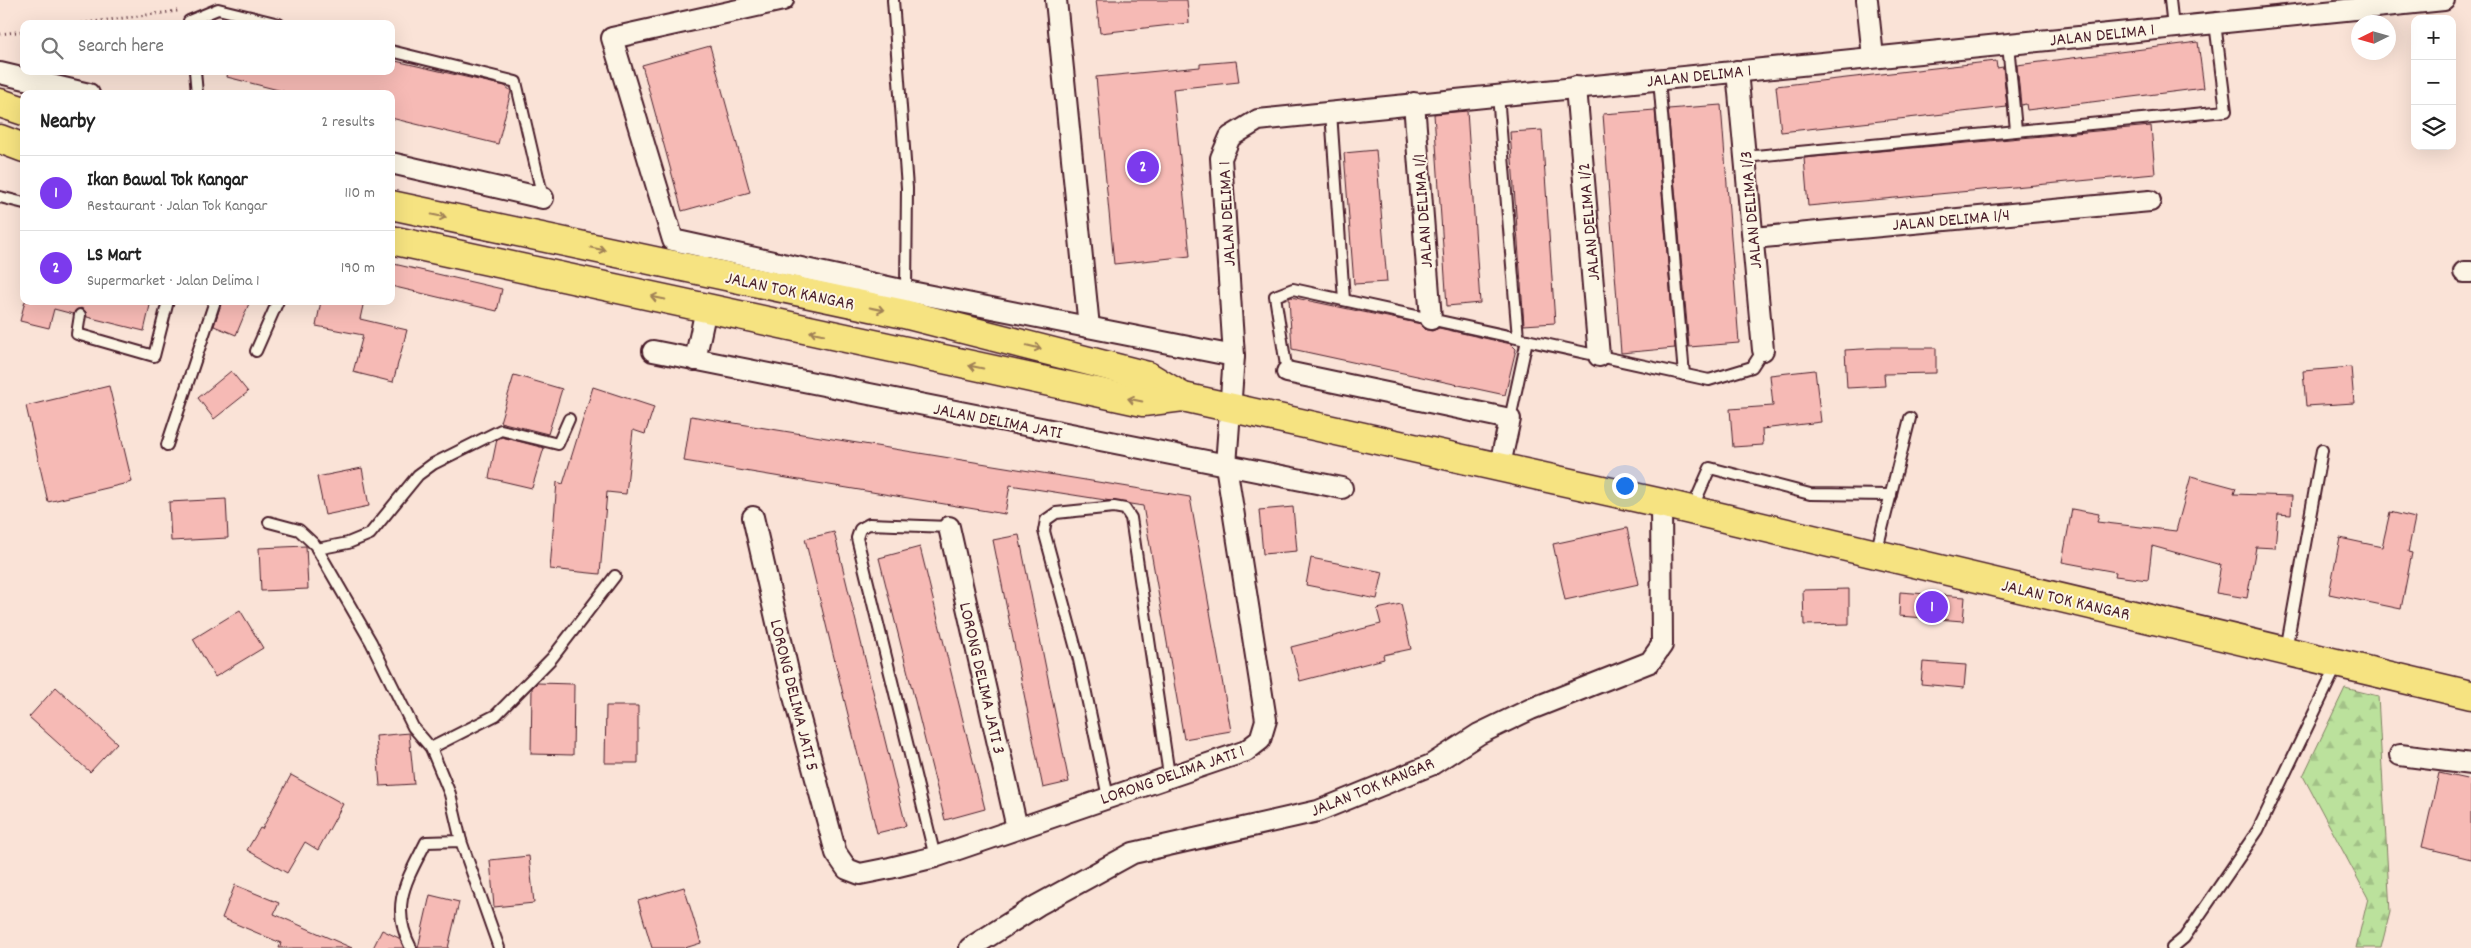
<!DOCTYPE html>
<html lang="en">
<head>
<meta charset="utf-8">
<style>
  :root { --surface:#fff; --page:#f6f6f6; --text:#222; --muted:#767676; --line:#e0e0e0; --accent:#7c3aed }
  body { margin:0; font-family:Dekko,sans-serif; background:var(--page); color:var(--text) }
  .controls { position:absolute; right:15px; top:15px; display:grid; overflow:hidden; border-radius:10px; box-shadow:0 5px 20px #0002 }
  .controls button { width:45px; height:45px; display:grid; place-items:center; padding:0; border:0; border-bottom:1px solid var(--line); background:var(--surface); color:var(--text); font:25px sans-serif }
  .compass { position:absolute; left:2351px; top:15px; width:45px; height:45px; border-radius:50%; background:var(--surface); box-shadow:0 5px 20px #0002; rotate:265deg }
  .you { position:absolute; left:1624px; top:485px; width:18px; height:18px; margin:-12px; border:4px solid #fff; border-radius:50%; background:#1a73e8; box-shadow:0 0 0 8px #1a73e833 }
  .badge { display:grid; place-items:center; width:32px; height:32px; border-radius:50%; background:var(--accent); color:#fff; font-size:16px; font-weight:700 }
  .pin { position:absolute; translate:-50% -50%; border:2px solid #fff; box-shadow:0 1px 5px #0006 }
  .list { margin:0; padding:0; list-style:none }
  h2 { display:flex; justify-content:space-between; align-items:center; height:65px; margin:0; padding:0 20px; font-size:21px }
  h2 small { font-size:16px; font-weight:400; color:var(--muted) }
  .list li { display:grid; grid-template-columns:32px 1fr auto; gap:15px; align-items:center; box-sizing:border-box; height:75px; padding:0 20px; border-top:1px solid var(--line) }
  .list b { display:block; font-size:19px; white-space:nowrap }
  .list p { margin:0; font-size:16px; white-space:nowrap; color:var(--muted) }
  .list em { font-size:16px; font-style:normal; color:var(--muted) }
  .icon { flex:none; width:28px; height:28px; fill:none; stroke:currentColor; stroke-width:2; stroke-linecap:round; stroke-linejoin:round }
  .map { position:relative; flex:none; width:2471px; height:948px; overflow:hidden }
  .search { position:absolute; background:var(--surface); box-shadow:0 5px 20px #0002; left:20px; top:20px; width:375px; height:55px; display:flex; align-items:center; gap:12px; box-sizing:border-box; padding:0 18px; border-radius:10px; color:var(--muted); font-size:19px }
  .panel { position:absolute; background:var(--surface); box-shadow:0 5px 20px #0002; left:20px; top:90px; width:375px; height:215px; border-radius:10px }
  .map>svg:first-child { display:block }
</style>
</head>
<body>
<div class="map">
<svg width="2471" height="948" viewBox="0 0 2471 948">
  <defs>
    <pattern id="forest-firs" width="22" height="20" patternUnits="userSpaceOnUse" patternTransform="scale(1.25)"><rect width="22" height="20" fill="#bbe19c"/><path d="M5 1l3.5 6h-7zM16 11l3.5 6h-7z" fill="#a2c187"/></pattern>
  </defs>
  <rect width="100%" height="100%" fill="#fae3d7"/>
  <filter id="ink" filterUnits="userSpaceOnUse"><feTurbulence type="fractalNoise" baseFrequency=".02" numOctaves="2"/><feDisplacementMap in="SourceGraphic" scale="10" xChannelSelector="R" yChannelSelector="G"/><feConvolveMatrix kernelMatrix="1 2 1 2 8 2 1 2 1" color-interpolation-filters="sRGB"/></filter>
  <g filter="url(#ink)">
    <!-- forest -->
    <path fill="url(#forest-firs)" stroke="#828064" d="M2345 688 2378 696 2390 912 2381 948H2356L2368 898 2303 776Z"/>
    <!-- building -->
    <g fill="#f6bab5" stroke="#4a1f2b">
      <path d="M1096 0H1187L1189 23 1100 33Z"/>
      <path d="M2198 42 2204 88 2027 110 2026 104 2021 105 2017 65Z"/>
      <path d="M710 46 750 192 682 211 642 65Z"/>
      <path d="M391 60 505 86 511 91 498 144 391 118V94H294L227 77 228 71H391Z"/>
      <path d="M1236 61 1239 82 1173 89 1190 256 1114 264 1096 77 1200 67V64Z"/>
      <path d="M1996 61 1997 68 2003 67 2007 107 1781 132 1776 86Z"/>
      <path d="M1721 105 1739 343 1689 347 1668 109Z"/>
      <path d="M1655 110 1675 348 1621 353 1603 114Z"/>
      <path d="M1467 111 1480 303 1447 306 1434 114Z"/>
      <path d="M2151 126 2155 174 1808 206 1804 158Z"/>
      <path d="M1542 130 1555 323 1524 325 1510 132Z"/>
      <path d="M1376 150 1387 282 1354 284 1344 153Z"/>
      <path d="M394 264 502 289 497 311 391 286Z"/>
      <path d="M1291 297 1421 324 1426 330 1432 331 1439 328 1511 344 1516 349 1505 395 1292 349 1289 298Z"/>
      <path d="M25 301H151L144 331 87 317 86 312 81 308 73 314 54 309 49 328 20 321Z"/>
      <path d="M222 301H250L236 335 214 326Z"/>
      <path d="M321 301H364L360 319 407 330 393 382 353 372 363 335 316 326Z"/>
      <path d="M1878 348H1936V373L1884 374 1885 386 1847 388 1845 350Z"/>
      <path d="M2351 367 2354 403 2306 406 2303 371Z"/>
      <path d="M1815 370 1821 422 1762 429 1763 445 1733 447 1730 409 1773 406 1770 375Z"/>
      <path d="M231 371 248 392 214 419 198 398Z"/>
      <path d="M514 375 562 389 548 434 500 422Z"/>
      <path d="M109 386 132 482 48 502 26 406Z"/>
      <path d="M593 387 654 407 645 434 633 430 626 494 607 492 600 574 550 569 557 482 563 484Z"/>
      <path d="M691 416 1190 497 1231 731 1184 739 1143 506 1010 485 1005 514 684 461Z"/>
      <path d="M502 437 544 448 532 488 489 478 497 439Z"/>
      <path d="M362 468 369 506 325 515 317 477Z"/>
      <path d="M2191 476 2236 488 2234 494 2292 496 2291 515 2278 514 2275 548 2256 547 2247 598 2216 593 2221 565 2152 546 2148 580 2115 576 2116 572 2062 562 2072 509 2099 514 2097 522 2176 531Z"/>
      <path d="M226 499 228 538 171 541 169 502Z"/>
      <path d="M1293 507 1297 551 1263 554 1259 510Z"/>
      <path d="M2390 512 2415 518 2408 552 2412 553 2401 609 2329 594 2340 538 2382 547Z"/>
      <path d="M1627 528 1639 584 1565 600 1553 544Z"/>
      <path d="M834 532 906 826 877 833 805 539Z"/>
      <path d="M1019 535 1069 782 1043 788 993 540Z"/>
      <path d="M306 546 308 589 261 591 259 548Z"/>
      <path d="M920 547 985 809 945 820 879 558Z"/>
      <path d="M1311 558 1383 572 1377 599 1306 585Z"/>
      <path d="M1849 589V624L1804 625 1803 590Z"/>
      <path d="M1900 592 1965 597 1963 621 1899 616Z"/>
      <path d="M1401 604 1411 649 1383 655 1384 659 1300 681 1291 647 1381 624 1377 609Z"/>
      <path d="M240 610 263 648 215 677 193 639Z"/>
      <path d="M1923 662 1966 665 1964 688 1921 684Z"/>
      <path d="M537 683 574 684 573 755 531 754 532 688Z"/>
      <path d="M56 687 117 743 90 772 29 717Z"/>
      <path d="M606 706H638V763H605Z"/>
      <path d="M409 733 414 784 380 786 376 736Z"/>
      <path d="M2439 773 2471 780V859L2422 847Z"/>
      <path d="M291 775 343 804 318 850 305 842 287 873 247 850 260 828 262 829Z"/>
      <path d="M529 856 534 903 494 907 490 860Z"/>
      <path d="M235 885 279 903 274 914 352 948H279L281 943 222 918Z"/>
      <path d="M684 887 701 943 685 948H652L638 901Z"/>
      <path d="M430 895 459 902 448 948H418Z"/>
      <path d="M382 930 399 938 404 948H373Z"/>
    </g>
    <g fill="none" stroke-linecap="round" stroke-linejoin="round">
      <defs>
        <g id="service">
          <path d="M893 0 907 188 906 291"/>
          <path d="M2170 0 2173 27"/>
          <path d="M190 24 189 21 218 9 279 24"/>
          <path d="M2008 44 2016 130"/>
          <path d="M391 51 516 82 543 198"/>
          <path d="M195 71 197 94"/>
          <path d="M1659 79 1684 375"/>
          <path d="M1498 95 1518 338"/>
          <path d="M1331 112 1344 300"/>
          <path d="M1745 157 2226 111 2215 23"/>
          <path d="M0 197 24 203"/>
          <path d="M80 315 77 334 154 356 168 301"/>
          <path d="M256 351 278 301"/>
          <path d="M1287 372 1275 296 1293 289 1709 380 1752 367 1763 350"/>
          <path d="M1510 419 1527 340"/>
          <path d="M167 445 215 301"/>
          <path d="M1692 509 1710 468 1810 494 1891 495"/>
          <path d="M269 522 299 530 315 545 371 642 413 727 431 748 450 794 461 841"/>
          <path d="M317 549 348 543 370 534 418 475 433 464 501 430 558 444 569 419"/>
          <path d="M1876 553 1910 418"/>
          <path d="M2286 650 2322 450"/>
          <path d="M431 748 496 715 552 658 615 576"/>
          <path d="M1108 797 1079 660 1044 531 1046 520 1056 513 1114 507 1125 509 1131 518 1169 775"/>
          <path d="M935 857 857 538 860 529 869 524 949 527"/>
          <path d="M411 948C389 905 407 880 426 842L461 841 499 948"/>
          <path d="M2172 948 2184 938 2258 830 2337 665"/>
        </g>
        <g id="minor">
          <path d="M783 0 612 38 673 240 906 291 1234 356"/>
          <path d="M1056 0 1089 327"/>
          <path d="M1867 0 1873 57"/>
          <path d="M1737 71 1763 350"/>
          <path d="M0 73 89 94"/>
          <path d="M1576 87 1599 356"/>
          <path d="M1414 103 1431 319"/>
          <path d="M391 163 543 198"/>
          <path d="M1753 238 2150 201"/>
          <path d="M2464 272H2471"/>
          <path d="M653 351 1342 488"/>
          <path d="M695 360 706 309"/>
          <path d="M1287 372 1510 419 1500 465"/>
          <path d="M753 517 793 693 836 853 847 869 860 874 890 868 935 857 1246 751 1260 740 1266 720 1226 465 1234 356 1221 158 1230 137 1258 120 2444 0"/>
          <path d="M949 527 1017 828"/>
          <path d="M2400 755 2471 764"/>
          <path d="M970 948 1038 905 1133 853 1318 811 1431 765 1479 734 1531 709 1650 662 1662 645 1661 503"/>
        </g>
        <g id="primary">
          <path d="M0 103 24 111"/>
          <path d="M0 139 24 148"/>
          <path d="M391 205 904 314 1148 376 1183 397 1661 503 2471 695"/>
          <path d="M391 240 1143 402 1183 397"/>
        </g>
      </defs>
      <!-- service casing -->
      <use href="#service" stroke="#4a1f2b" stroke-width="14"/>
      <!-- minor casing -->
      <use href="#minor" stroke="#4a1f2b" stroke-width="24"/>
      <!-- primary casing -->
      <use href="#primary" stroke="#4a1f2b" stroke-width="31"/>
      <!-- path -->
      <g stroke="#4a1f2b" stroke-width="3" stroke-dasharray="1 4" stroke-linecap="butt">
        <path d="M77 24 178 11"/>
        <path d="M0 34 24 31"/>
      </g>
      <!-- service -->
      <use href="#service" stroke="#fcf5e5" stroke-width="10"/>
      <!-- minor -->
      <use href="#minor" stroke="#fcf5e5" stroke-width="20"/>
      <!-- primary -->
      <use href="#primary" stroke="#f6e381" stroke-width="28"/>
    </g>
    <!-- one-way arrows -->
    <defs><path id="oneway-shaft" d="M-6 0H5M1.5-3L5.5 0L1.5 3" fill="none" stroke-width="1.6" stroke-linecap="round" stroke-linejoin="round" transform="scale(1.25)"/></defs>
    <g stroke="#a08156">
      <use href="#oneway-shaft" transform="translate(439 216) rotate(12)"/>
      <use href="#oneway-shaft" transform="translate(598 249) rotate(12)"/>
      <use href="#oneway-shaft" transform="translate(658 298) rotate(-168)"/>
      <use href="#oneway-shaft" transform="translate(877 309) rotate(12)"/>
      <use href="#oneway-shaft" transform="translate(817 333) rotate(-168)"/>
      <use href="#oneway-shaft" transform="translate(1034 347) rotate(14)"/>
      <use href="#oneway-shaft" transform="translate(976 367) rotate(-168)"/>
      <use href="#oneway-shaft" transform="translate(1135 400) rotate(-168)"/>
    </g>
  </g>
  <g text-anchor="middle" stroke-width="4" stroke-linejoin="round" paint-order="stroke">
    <!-- street labels -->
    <g font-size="18" fill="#4a1f2b" stroke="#fcf5e5">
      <text transform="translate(2102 34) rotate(-6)" y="6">JALAN DELIMA 1</text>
      <text transform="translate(1699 75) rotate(-6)" y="6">JALAN DELIMA 1</text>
      <text transform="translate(1750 210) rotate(-95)" y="6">JALAN DELIMA 1/3</text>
      <text transform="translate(1422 211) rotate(-94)" y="6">JALAN DELIMA 1/1</text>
      <text transform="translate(1226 214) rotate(-93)" y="6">JALAN DELIMA 1</text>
      <text transform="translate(1951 219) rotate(-5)" y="6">JALAN DELIMA 1/4</text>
      <text transform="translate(1588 222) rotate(-95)" y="6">JALAN DELIMA 1/2</text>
      <text transform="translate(790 290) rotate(12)" y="6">JALAN TOK KANGAR</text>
      <text transform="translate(998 420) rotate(11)" y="6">JALAN DELIMA JATI</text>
      <text transform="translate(2066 599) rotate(13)" y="6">JALAN TOK KANGAR</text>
      <text transform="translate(983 678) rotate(77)" y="6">LORONG DELIMA JATI 3</text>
      <text transform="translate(795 695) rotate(76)" y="6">LORONG DELIMA JATI 5</text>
      <text transform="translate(1172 774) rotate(-19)" y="6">LORONG DELIMA JATI 1</text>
      <text transform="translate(1372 786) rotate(-22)" y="6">JALAN TOK KANGAR</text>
    </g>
  </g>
</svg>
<div class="controls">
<button>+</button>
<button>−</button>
<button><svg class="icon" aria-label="layers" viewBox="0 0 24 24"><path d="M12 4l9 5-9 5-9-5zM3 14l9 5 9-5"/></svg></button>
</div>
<svg class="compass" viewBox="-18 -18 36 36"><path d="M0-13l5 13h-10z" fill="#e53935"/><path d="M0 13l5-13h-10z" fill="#767676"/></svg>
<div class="you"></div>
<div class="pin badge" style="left:1932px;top:607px">1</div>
<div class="pin badge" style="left:1143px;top:167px">2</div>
<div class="search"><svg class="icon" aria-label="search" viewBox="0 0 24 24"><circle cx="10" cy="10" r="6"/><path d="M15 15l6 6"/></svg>Search here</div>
<section class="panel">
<h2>Nearby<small>2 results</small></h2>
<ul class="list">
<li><span class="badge">1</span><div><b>Ikan Bawal Tok Kangar</b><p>Restaurant · Jalan Tok Kangar</p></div><em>110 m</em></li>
<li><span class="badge">2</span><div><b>LS Mart</b><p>Supermarket · Jalan Delima 1</p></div><em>190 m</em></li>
</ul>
</section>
</div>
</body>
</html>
